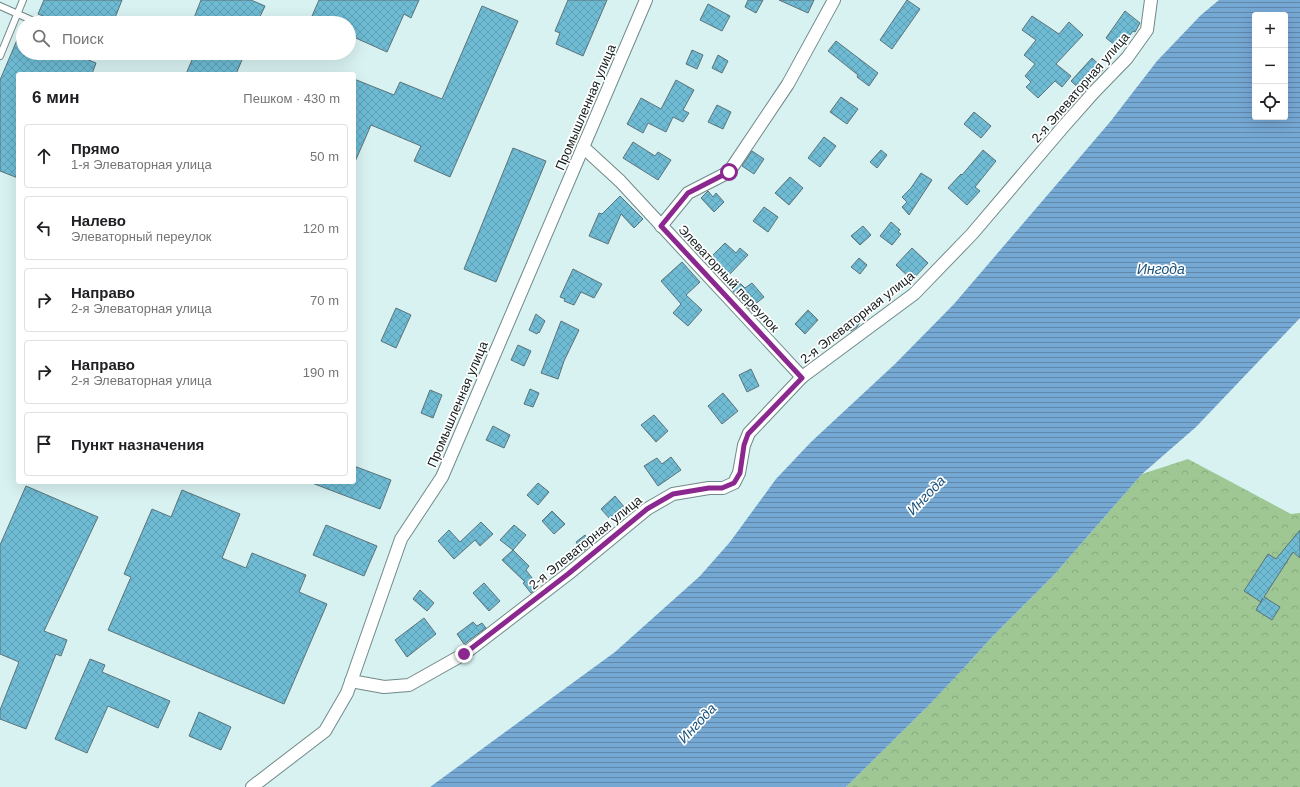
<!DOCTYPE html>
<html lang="ru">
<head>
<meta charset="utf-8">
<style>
  :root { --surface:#fff; --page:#f2f2f2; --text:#202124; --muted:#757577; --line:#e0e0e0 }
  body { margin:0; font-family:Helvetica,sans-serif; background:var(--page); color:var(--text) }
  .controls { position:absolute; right:12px; top:12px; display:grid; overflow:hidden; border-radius:4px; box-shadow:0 4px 16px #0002 }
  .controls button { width:36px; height:36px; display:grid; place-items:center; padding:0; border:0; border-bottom:1px solid var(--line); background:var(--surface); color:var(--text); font:20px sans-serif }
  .stop { position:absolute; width:12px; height:12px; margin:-9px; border:3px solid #8a2890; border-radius:50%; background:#fff }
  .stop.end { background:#8a2890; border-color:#fff; box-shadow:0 1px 4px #0008 }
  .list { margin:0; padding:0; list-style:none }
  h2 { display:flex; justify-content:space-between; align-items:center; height:52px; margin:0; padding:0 16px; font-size:17px }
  h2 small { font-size:13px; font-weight:400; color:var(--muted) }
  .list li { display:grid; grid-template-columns:26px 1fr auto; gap:12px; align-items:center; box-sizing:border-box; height:64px; margin:0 8px 8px; padding:0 8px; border:1px solid var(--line); border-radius:4px }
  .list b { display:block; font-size:15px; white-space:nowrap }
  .list p { margin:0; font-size:13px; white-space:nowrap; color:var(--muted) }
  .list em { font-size:13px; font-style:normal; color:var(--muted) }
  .icon { flex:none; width:22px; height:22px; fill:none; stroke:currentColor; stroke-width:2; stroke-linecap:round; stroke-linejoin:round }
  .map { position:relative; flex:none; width:1300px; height:787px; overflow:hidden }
  .search { position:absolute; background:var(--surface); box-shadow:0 4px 16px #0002; left:16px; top:16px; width:340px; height:44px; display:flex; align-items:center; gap:10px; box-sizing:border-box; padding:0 14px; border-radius:22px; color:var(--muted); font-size:15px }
  .panel { position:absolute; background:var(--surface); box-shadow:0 4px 16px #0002; left:16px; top:72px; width:340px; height:412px; border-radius:4px }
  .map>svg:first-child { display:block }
</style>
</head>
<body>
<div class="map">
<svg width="1300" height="787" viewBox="0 0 1300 787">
  <defs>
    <pattern id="forest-crowns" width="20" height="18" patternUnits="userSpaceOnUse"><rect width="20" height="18" fill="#9ec794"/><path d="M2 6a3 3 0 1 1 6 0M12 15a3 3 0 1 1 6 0" fill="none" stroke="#87aa7f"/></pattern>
    <pattern id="water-rules" width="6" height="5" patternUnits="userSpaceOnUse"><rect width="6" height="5" fill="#76a8d4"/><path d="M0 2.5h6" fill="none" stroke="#6088ab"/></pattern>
    <pattern id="building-cross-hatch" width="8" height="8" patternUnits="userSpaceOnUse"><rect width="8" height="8" fill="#6ebbd3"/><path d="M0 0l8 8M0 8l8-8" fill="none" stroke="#5ea0b5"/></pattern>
  </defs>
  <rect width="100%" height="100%" fill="#d8f2f1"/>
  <!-- forest -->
  <path fill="url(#forest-crowns)" d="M1188 459 1291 514 1300 513V787H846L931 703 963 669 992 637 1053 576 1142 474Z"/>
  <!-- water -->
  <path fill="url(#water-rules)" fill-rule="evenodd" d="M1219 0H1300V318L1196 427 1142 474 1053 576 992 637 963 669 931 703 846 787H430L615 652 700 576 730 542 776 479 811 442 895 364 954 304 1110 122 1157 61 1201 15ZM1255 15H1285V117H1255Z"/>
  <!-- building -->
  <g fill="url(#building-cross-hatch)" stroke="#5c7279">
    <path d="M44 0H122L113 23H82L68 17 65 23H61L38 14Z"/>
    <path d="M201 0H251L265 6 257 23H192Z"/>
    <path d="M319 0H419L411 18 404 14 387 52 349 35V23H309Z"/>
    <path d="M568 0H607L583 56 556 44 560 33 555 31Z"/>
    <path d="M748 0H763L756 13 745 7Z"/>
    <path d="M779 0H814L808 13Z"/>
    <path d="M907 0 920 9 892 49 880 40Z"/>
    <path d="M708 4 730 16 722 31 700 20Z"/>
    <path d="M482 6 518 21 450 177 414 161 421 146 371 125 354 164V79L394 95 400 82 442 99Z"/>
    <path d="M1125 11 1140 23 1135 32 1133 31 1120 49 1106 38Z"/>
    <path d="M1032 16 1059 34 1069 22 1083 35 1056 64 1071 76 1062 87 1055 81 1038 98 1026 87 1031 82 1025 76 1035 64 1024 55 1036 40 1022 30Z"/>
    <path d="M23 26V53H71L96 63 92 74H18V178L0 171V80Z"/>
    <path d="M836 41 878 73 869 86 857 77 858 75 828 51Z"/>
    <path d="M692 50 703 55 697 69 686 64Z"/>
    <path d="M195 53H245L236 74H186Z"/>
    <path d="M718 55 728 61 722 73 712 68Z"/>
    <path d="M1092 58 1104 69 1083 92 1071 81Z"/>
    <path d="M676 80 694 90 683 110 689 113 683 122 673 117 666 132 648 123 643 133 627 124 641 98 661 109Z"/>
    <path d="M841 97 858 109 847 124 830 112Z"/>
    <path d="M717 105 731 112 723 129 708 122Z"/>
    <path d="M974 112 991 126 981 138 964 124Z"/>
    <path d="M824 137 836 146 820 167 808 158Z"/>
    <path d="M633 142 655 156 658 152 671 160 658 180 623 158Z"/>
    <path d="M513 148 546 161 496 282 464 269Z"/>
    <path d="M881 150 887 155 877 168 870 162Z"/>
    <path d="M983 150 996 161 975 187 980 191 967 205 948 188 961 174 962 175Z"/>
    <path d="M752 151 764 159 754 174 742 166Z"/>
    <path d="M921 173 932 180 909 215 902 207 907 202 902 197 911 188Z"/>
    <path d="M790 177 803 188 789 205 775 193Z"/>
    <path d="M708 191 713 197 716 193 724 202 714 212 701 198Z"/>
    <path d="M620 196 643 219 634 228 621 214 608 244 589 236 599 213 602 214Z"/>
    <path d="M764 207 778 217 768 232 753 221Z"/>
    <path d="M891 222 900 230 898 232 901 234 892 245 880 236Z"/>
    <path d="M863 226 871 235 860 245 851 236Z"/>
    <path d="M725 243 736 253 740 248 748 255 729 275 711 257Z"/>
    <path d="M912 248 928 263 912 280 896 265Z"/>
    <path d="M859 258 867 265 860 274 851 267Z"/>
    <path d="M682 262 700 282 686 295 702 310 688 326 673 313 681 304 661 281Z"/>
    <path d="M573 269 602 284 594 298 581 292 574 305 564 301 565 299 560 297Z"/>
    <path d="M740 283 745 288 752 283 764 297 749 309 732 290Z"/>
    <path d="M396 308 411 315 396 348 381 341Z"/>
    <path d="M808 310 818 320 805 334 795 324Z"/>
    <path d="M536 314 545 321 539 333 538 332 537 334 529 330Z"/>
    <path d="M854 315 861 321 857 327 851 331 845 327Z"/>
    <path d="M561 321 579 330 564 361 558 379 541 373Z"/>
    <path d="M518 345 531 351 524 366 511 360Z"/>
    <path d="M751 369 759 386 747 392 739 375Z"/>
    <path d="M530 389 539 393 533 407 524 404Z"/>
    <path d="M430 390 442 395 433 418 421 413Z"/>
    <path d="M723 393 738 411 722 424 708 406Z"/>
    <path d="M654 415 668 431 656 442 641 425Z"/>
    <path d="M493 426 510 435 504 448 486 440Z"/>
    <path d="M671 457 681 470 658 486 644 466 657 458 662 464Z"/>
    <path d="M354 466 391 480 380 509 312 483 354 482Z"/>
    <path d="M538 483 549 492 538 505 527 495Z"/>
    <path d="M26 486 98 517 44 631 67 640 61 656 56 654 26 729 0 719V710L19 662 0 654V545Z"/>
    <path d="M182 490 240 514 222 558 246 568 252 553 306 575 299 592 327 604 284 704 108 630 131 577 124 574 152 509 171 517Z"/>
    <path d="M615 496 625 508 611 520 601 509Z"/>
    <path d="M552 511 565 524 554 534 542 521Z"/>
    <path d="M481 522 493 534 480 546 475 540 454 559 438 541 449 530 460 542Z"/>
    <path d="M326 525 377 546 364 576 313 555Z"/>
    <path d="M514 525 526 535 513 550 500 540Z"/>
    <path d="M1300 530V558L1293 552 1264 597 1280 607 1272 620 1256 610 1263 598 1261 602 1244 591 1268 554 1276 559Z"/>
    <path d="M585 535 592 544 573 560 568 553 578 545 576 542Z"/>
    <path d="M513 550 529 566 526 570 539 587 531 593 523 583 525 582 502 560Z"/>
    <path d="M484 583 500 601 489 611 473 593Z"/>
    <path d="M420 590 434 603 427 611 413 599Z"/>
    <path d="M424 618 436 634 407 657 395 640Z"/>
    <path d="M473 622 477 626 482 623 486 628 464 644 457 634Z"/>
    <path d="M90 659 105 665 102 672 170 701 158 728 108 706 87 753 55 739Z"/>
    <path d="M199 712 231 727 221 750 189 736Z"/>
  </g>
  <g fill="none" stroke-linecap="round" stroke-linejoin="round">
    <defs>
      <g id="service">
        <path d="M0 6 38 23"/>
        <path d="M0 56 23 0"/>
      </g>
      <g id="minor">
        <path d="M583 147 620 181 802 377"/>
        <path d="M661 226 688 193 729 172 788 84 834 0"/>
        <path d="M351 681 384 687 409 685 464 654 568 574 647 509 673 494 709 488H723L734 483 739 473 744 445 749 433 802 377 914 294 972 234 1063 127 1094 92 1127 58 1147 30 1151 0"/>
        <path d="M252 787 325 731 347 693 401 539 442 477 646 0"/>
      </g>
    </defs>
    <!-- service casing -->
    <use href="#service" stroke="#718988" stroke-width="8"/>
    <!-- minor casing -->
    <use href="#minor" stroke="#718988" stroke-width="14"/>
    <!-- service -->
    <use href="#service" stroke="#fff" stroke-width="6"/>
    <!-- minor -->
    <use href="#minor" stroke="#fff" stroke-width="12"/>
  </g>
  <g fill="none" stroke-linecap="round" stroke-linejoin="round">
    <!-- route -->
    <path stroke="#8a2890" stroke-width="5" d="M464 654 568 574 647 509 673 494 709 488H722L734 483 740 473 744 445 748 434 802 378 661 226 688 193 729 172"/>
  </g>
  <g text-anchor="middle" stroke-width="3.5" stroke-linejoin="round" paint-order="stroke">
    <!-- street labels -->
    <g font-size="13" fill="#131d1c" stroke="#fff">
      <text transform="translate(1080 87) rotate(-49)" y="5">2-я Элеваторная улица</text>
      <text transform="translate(585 107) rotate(-67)" y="5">Промышленная улица</text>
      <text transform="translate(729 278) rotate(47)" y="5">Элеваторный переулок</text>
      <text transform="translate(857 317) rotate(-38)" y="5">2-я Элеваторная улица</text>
      <text transform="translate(457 404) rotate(-67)" y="5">Промышленная улица</text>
      <text transform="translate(585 542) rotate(-39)" y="5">2-я Элеваторная улица</text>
    </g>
    <!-- water labels -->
    <g font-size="14" font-style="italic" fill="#1a527c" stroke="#fff">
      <text x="1161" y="274">Ингода</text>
      <text transform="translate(926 495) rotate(-46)" y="5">Ингода</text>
      <text transform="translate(697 723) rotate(-47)" y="5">Ингода</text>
    </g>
  </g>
</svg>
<div class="controls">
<button>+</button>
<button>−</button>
<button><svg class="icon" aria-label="locate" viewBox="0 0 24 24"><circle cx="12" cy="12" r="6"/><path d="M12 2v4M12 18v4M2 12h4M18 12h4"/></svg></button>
</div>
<div class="stop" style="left:729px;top:172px"></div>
<div class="stop end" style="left:464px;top:654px"></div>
<div class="search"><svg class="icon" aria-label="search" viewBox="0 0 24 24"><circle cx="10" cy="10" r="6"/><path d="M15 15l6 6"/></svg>Поиск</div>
<section class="panel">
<h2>6 мин<small>Пешком · 430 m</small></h2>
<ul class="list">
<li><svg class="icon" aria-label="ahead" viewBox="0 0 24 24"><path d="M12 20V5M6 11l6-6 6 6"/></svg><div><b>Прямо</b><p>1-я Элеваторная улица</p></div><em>50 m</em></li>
<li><svg class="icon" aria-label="left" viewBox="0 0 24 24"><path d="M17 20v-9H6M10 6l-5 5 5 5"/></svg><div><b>Налево</b><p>Элеваторный переулок</p></div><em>120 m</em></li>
<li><svg class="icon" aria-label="right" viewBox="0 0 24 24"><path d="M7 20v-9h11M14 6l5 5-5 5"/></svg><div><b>Направо</b><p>2-я Элеваторная улица</p></div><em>70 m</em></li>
<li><svg class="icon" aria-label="right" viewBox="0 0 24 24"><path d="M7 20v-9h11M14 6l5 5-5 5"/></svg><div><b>Направо</b><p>2-я Элеваторная улица</p></div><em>190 m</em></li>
<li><svg class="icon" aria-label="arrive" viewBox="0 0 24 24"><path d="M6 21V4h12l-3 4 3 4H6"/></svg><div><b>Пункт назначения</b></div></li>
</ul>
</section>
</div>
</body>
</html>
